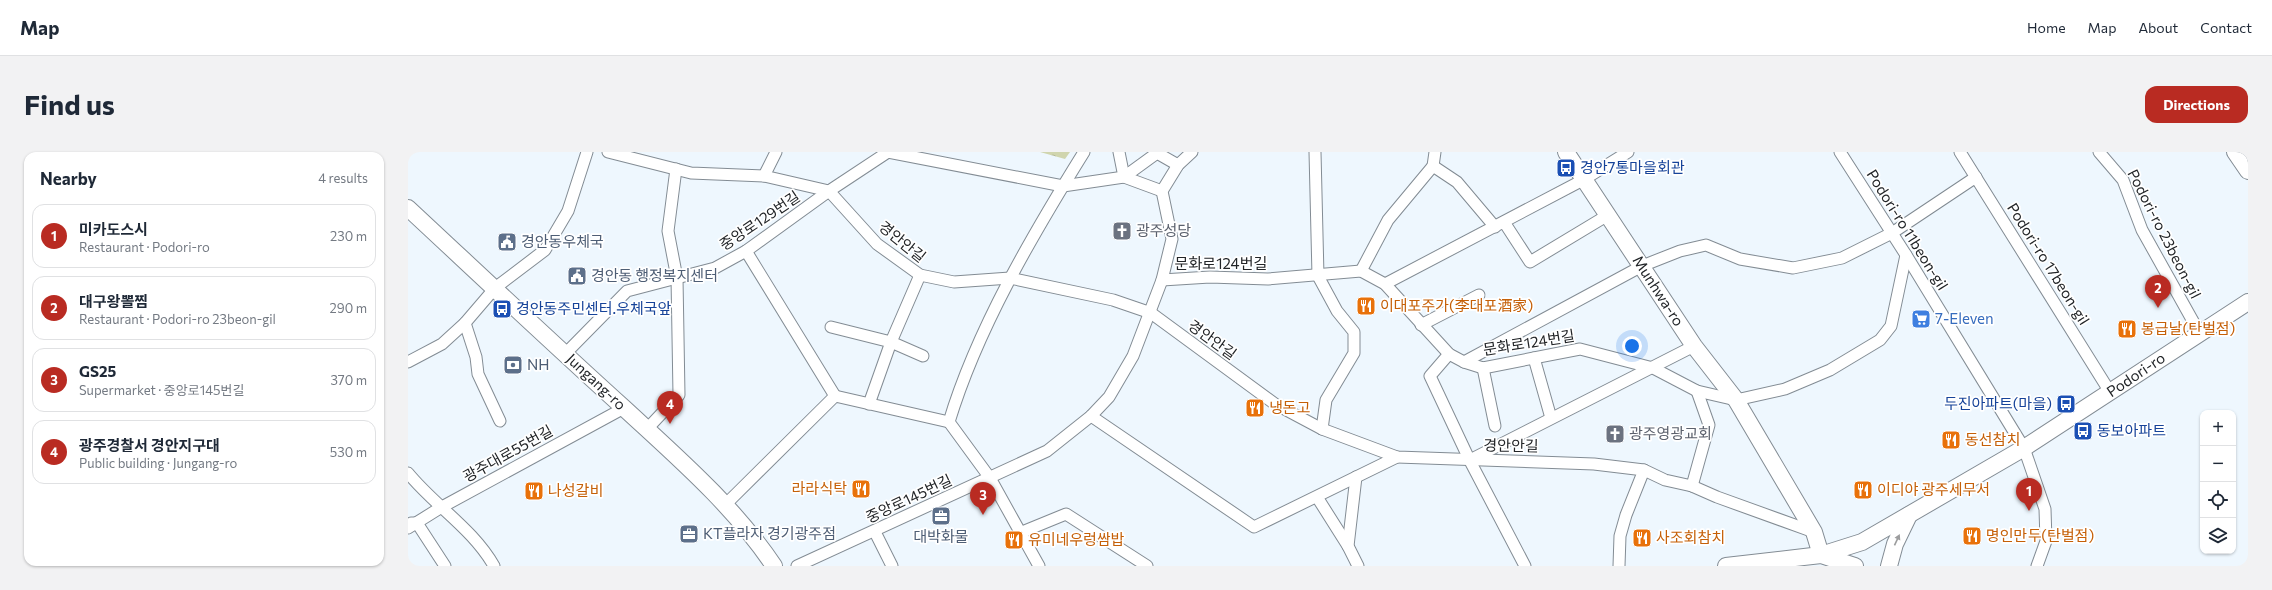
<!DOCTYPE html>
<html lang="en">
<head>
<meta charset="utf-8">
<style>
  :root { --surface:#fff; --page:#f2f2f3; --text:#1f2937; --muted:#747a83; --line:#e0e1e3; --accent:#b92b22 }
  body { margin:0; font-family:Commissioner,"Noto Sans KR",sans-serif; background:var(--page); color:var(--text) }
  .controls { position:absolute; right:12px; bottom:12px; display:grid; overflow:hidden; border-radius:8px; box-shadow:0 1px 3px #0004 }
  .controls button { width:36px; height:36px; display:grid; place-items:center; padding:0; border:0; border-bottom:1px solid var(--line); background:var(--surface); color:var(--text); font:20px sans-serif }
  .you { position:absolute; left:1224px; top:194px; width:14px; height:14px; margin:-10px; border:3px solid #fff; border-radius:50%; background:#1a73e8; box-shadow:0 0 0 6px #1a73e833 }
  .badge { display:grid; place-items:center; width:26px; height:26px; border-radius:50%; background:var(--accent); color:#fff; font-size:13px; font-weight:700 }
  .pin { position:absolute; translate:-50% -33px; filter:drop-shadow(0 1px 2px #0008) }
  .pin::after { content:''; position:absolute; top:21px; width:14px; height:12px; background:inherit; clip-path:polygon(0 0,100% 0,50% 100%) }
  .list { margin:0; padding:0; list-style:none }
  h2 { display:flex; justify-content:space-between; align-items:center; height:52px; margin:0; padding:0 16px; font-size:17px }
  h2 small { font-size:13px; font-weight:400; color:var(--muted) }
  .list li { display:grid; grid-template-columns:26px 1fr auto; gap:12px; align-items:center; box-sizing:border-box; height:64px; margin:0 8px 8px; padding:0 8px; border:1px solid var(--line); border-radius:12px }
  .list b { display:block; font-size:15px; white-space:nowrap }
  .list p { margin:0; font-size:13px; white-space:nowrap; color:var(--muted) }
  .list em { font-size:13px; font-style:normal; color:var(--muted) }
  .icon { flex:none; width:22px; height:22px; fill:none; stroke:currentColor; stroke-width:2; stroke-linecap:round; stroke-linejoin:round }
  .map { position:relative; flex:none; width:1840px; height:414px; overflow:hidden; border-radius:12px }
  header { display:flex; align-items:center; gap:24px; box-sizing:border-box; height:56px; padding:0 20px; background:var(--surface); border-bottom:1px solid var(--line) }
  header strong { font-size:19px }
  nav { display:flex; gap:22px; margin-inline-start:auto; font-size:14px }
  .intro { display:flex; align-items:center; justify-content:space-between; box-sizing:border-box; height:96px; padding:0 24px }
  h1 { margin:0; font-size:28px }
  .button { padding:10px 18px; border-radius:12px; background:var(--accent); color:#fff; font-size:14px; font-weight:700 }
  main { display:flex; gap:24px; padding:0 24px }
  aside { flex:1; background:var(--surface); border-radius:12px; box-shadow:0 1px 3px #0004 }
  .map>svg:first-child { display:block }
</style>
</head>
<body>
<header>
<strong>Map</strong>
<nav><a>Home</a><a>Map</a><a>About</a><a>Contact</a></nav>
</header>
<div class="intro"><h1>Find us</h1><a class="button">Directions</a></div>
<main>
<aside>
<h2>Nearby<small>4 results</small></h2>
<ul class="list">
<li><span class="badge">1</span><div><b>미카도스시</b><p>Restaurant · Podori-ro</p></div><em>230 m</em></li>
<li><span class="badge">2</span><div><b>대구왕뽈찜</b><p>Restaurant · Podori-ro 23beon-gil</p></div><em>290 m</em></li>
<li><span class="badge">3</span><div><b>GS25</b><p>Supermarket · 중앙로145번길</p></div><em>370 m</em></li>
<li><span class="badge">4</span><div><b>광주경찰서 경안지구대</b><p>Public building · Jungang-ro</p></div><em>530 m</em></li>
</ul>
</aside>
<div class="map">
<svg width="1840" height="414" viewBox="0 0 1840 414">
  <defs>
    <pattern id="park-crowns" width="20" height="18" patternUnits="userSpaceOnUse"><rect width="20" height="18" fill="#d0d5ae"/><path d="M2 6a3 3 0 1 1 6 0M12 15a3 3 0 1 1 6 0" fill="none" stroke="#b2b796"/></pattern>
  </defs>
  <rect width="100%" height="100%" fill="#eef7fe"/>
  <!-- park -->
  <path fill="url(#park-crowns)" d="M632 0H662L657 7Z"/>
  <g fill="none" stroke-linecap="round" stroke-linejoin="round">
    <defs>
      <g id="street">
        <path d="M200 0 283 21 356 24 421 39 469 92 512 123 546 130 602 126 705 148 743 161 867 252 914 277 989 305 1186 312 1236 318 1257 328 1284 334 1309 345 1406 380"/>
        <path d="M711 0 716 25 754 39"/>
        <path d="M907 0 910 124 929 159 946 180V201L918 248 914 277"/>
        <path d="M1432 0 1498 103 1616 296 1637 357 1638 389 1629 414"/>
        <path d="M1552 0 1702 240"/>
        <path d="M1691 0 1715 28 1734 78 1791 180"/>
        <path d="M1025 14 1027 0"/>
        <path d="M356 24 368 0"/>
        <path d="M1096 70 1122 110 1200 63"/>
        <path d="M338 99 427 244"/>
        <path d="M953 119 980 68 1025 14 1049 30 1087 75"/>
        <path d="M754 128 802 125 860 127 953 119 977 132 1041 202 1056 210 1075 216 1172 197 1245 216 1289 239 1328 248 1377 237 1422 218 1472 188 1483 174 1498 103"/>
        <path d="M977 132 1175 28 1220 0"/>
        <path d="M57 171 68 205 70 222 92 269"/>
        <path d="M1013 173 1071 143"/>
        <path d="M423 175 483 190 515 204"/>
        <path d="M157 202 219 139 307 116 338 99 421 39 480 0 655 34 716 25 749 1 770 13"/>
        <path d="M1041 202 1022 224 1062 309 1117 414"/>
        <path d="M1126 206 1143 266"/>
        <path d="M0 210 34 192 57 171 87 136 137 98 160 59 179 0"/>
        <path d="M1056 210 1234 114 1272 99 1298 93 1332 107 1385 116 1434 106 1484 81 1568 25"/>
        <path d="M1075 216 1087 274"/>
        <path d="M461 252 483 190 512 123"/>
        <path d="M683 264 846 375 989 305"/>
        <path d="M239 277 271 243 269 126 260 79 268 17"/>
        <path d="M1064 307 1286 194"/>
        <path d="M0 321C27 354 65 377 86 414"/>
        <path d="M948 325 940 394 950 414"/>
        <path d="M1284 334 1301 273 1289 239"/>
        <path d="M909 345 940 394"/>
        <path d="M317 353 427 244 541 270"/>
        <path d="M3 371H9L37 414"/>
        <path d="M0 376 32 356 216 256"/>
        <path d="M467 380 484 414"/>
        <path d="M614 380 658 362 739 414"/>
        <path d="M389 414 639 299 683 264 701 245 725 204 754 128 764 87 754 39 770 13 784 0"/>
        <path d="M631 414 582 326 541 270C569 177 625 82 676 0"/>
        <path d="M1211 414 1212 384 1218 363 1236 318"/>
      </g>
      <g id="secondary">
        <path d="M1158 0 1286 194 1328 248 1406 380 1413 403"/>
        <path d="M1827 0 1840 19"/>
        <path d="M0 56C72 123 143 190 216 256 269 305 326 354 366 414"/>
        <path d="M1413 403 1454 390 1616 296 1840 150"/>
        <path d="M1318 414 1413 403 1447 414"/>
        <path d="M1481 414 1487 392 1501 363"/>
      </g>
    </defs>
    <!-- street casing -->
    <use href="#street" stroke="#838c94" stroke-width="13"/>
    <!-- secondary casing -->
    <use href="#secondary" stroke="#838c94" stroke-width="18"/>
    <!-- street -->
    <use href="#street" stroke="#fff" stroke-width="11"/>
    <!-- secondary -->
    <use href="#secondary" stroke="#fff" stroke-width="16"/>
  </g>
  <!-- one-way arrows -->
  <defs><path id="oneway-solid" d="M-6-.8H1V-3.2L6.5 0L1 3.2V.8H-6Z"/></defs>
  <use fill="#9c9d9e" href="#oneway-solid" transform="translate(1489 388) rotate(-65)"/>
  <!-- icons -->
  <defs>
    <symbol id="bus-square" viewBox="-11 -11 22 22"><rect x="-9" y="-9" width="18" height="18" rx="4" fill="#1a4fb4" stroke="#fff"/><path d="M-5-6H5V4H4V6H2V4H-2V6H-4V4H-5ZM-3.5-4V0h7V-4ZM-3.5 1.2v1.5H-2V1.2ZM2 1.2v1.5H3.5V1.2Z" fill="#fff"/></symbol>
    <symbol id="church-square" viewBox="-11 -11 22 22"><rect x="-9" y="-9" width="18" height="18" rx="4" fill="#6b7280" stroke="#fff"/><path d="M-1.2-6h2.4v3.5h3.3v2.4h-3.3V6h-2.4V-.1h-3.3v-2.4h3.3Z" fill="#fff"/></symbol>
    <symbol id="civic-square" viewBox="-11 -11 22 22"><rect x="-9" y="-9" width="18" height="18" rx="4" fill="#5c6f8a" stroke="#fff"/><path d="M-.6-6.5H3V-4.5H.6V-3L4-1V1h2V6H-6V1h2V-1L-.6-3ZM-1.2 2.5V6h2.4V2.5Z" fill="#fff"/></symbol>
    <symbol id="restaurant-square" viewBox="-11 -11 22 22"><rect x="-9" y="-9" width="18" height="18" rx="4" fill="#e8710a" stroke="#fff"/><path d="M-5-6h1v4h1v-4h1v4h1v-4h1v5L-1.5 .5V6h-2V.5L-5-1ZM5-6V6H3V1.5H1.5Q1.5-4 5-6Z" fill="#fff"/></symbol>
    <symbol id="supermarket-square" viewBox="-11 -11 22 22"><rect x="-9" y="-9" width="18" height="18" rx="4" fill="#3f7fe0" stroke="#fff"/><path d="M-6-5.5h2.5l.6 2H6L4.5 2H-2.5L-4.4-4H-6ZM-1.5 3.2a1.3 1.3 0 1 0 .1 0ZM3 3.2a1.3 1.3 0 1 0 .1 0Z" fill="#fff"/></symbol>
    <symbol id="bank-square" viewBox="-11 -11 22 22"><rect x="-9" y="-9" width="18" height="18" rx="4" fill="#5c6f8a" stroke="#fff"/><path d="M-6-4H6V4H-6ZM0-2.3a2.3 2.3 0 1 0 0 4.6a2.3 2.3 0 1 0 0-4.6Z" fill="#fff"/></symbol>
    <symbol id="office-square" viewBox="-11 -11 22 22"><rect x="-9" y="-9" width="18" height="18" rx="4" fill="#5c6f8a" stroke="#fff"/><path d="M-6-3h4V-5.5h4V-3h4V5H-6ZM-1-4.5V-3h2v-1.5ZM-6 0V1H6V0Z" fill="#fff"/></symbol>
  </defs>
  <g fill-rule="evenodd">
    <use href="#bus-square" x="1147" y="5" width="22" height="22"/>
    <use href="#church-square" x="703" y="68" width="22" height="22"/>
    <use href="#civic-square" x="88" y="79" width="22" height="22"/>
    <use href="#civic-square" x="158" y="113" width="22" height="22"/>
    <use href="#restaurant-square" x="947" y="143" width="22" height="22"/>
    <use href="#bus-square" x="83" y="146" width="22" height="22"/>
    <use href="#supermarket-square" x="1502" y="156" width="22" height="22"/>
    <use href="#restaurant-square" x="1708" y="166" width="22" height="22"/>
    <use href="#bank-square" x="94" y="202" width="22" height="22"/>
    <use href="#bus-square" x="1647" y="241" width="22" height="22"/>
    <use href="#restaurant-square" x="836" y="245" width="22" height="22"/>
    <use href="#bus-square" x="1664" y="268" width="22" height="22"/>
    <use href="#church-square" x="1196" y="271" width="22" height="22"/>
    <use href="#restaurant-square" x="1532" y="277" width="22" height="22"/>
    <use href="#restaurant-square" x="442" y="326" width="22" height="22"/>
    <use href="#restaurant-square" x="1444" y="327" width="22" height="22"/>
    <use href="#restaurant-square" x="115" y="328" width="22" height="22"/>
    <use href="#office-square" x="522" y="353" width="22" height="22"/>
    <use href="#office-square" x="270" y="371" width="22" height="22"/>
    <use href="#restaurant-square" x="1553" y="373" width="22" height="22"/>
    <use href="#restaurant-square" x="1223" y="375" width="22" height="22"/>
    <use href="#restaurant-square" x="595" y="377" width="22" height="22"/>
  </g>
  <g text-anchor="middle" stroke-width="3.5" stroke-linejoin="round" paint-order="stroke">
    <!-- transit labels -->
    <g font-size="15" fill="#164399" stroke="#fff" text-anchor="start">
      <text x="1172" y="21">경안7통마을회관</text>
      <text x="108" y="162">경안동주민센터.우체국앞</text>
      <text x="1644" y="257" text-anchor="end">두진아파트(마을)</text>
      <text x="1689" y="284">동보아파트</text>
    </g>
    <!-- street labels -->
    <g font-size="15" fill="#222528" stroke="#fff">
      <text transform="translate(352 69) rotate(-34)" y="5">중앙로129번길</text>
      <text transform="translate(1499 78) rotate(58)" y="5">Podori-ro 11beon-gil</text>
      <text transform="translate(1756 82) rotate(63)" y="5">Podori-ro 23beon-gil</text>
      <text transform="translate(494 90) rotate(39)" y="5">경안안길</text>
      <text x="813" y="117">문화로124번길</text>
      <text transform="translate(1640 112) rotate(58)" y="5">Podori-ro 17beon-gil</text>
      <text transform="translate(1250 139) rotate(57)" y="5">Munhwa-ro</text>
      <text transform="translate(804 188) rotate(36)" y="5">경안안길</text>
      <text transform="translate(1121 191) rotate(-9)" y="5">문화로124번길</text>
      <text transform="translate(1728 223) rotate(-34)" y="5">Podori-ro</text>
      <text transform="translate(188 230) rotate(43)" y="5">Jungang-ro</text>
      <text transform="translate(1103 294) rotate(1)" y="5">경안안길</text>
      <text transform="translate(100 302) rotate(-29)" y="5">광주대로55번길</text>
      <text transform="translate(501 347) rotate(-25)" y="5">중앙로145번길</text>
    </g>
    <!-- worship labels -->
    <g font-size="15" fill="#5b616d" stroke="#fff" text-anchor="start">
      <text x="728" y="84">광주성당</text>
      <text x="1221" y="287">광주영광교회</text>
    </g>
    <!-- service labels -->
    <g font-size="15" fill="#4e5e75" stroke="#fff" text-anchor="start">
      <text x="113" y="95">경안동우체국</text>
      <text x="183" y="129">경안동 행정복지센터</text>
      <text x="119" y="218">NH</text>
      <text x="295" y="387">KT플라자 경기광주점</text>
      <text x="533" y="390" text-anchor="middle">대박화물</text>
    </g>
    <!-- food labels -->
    <g font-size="15" fill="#c56008" stroke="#fff" text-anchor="start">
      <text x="972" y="159">이대포주가(李대포酒家)</text>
      <text x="1733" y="182">봉급날(탄벌점)</text>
      <text x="861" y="261">냉돈고</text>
      <text x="1557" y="293">동선참치</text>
      <text x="439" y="342" text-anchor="end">라라식탁</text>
      <text x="1469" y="343">이디야 광주세무서</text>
      <text x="140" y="344">나성갈비</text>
      <text x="1578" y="389">명인만두(탄벌점)</text>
      <text x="1248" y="391">사조회참치</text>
      <text x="620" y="393">유미네우렁쌈밥</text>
    </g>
    <!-- shop labels -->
    <g font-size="15" fill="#366cbe" stroke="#fff" text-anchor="start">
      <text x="1527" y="172">7-Eleven</text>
    </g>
  </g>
</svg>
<div class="controls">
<button>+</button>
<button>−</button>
<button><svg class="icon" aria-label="locate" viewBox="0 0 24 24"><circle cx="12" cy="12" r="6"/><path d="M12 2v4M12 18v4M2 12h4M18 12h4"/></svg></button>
<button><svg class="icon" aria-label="layers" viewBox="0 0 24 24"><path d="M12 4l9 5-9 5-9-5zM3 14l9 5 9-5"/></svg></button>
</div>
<div class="you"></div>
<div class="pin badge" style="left:1621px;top:359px">1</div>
<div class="pin badge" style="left:1750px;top:156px">2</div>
<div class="pin badge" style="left:575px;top:363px">3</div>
<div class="pin badge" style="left:262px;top:272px">4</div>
</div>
</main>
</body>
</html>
